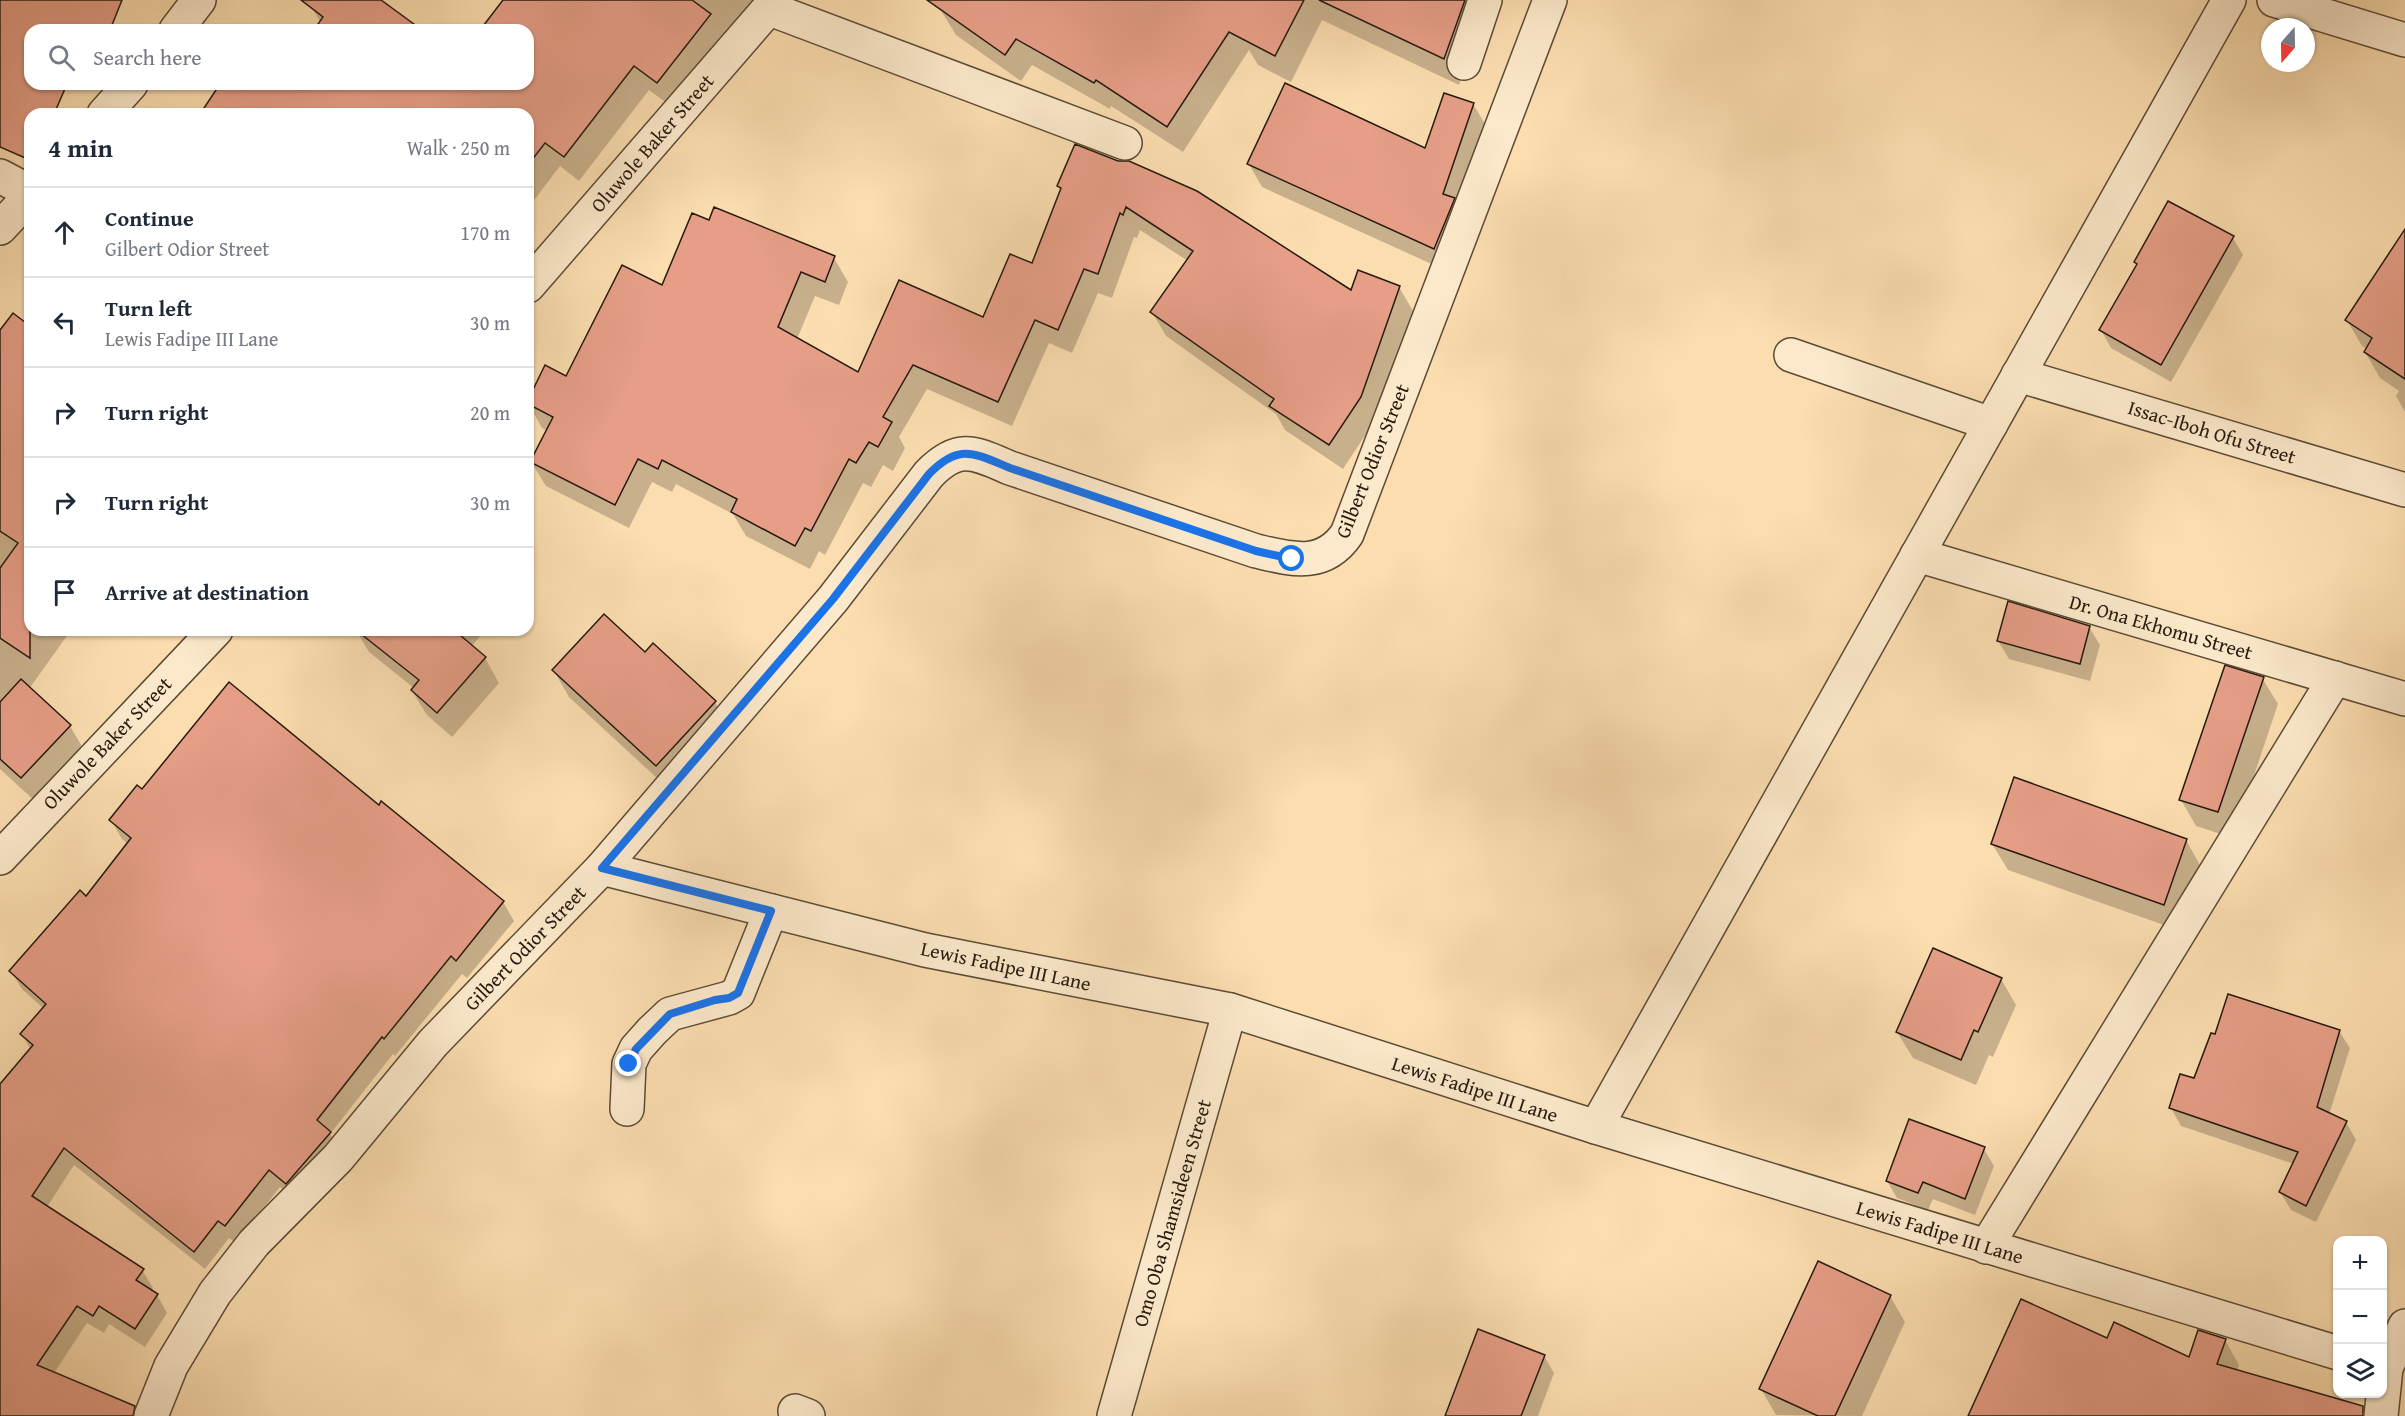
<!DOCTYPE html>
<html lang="en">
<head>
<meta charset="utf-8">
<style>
  :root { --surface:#fff; --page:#f2f2f3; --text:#1f2937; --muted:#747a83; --line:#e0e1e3 }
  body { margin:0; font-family:"Gentium Book Plus",serif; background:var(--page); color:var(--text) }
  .controls { position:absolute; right:18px; bottom:18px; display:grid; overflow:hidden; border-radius:12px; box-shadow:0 2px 4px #0004 }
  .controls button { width:54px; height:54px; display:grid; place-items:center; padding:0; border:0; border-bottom:2px solid var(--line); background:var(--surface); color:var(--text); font:30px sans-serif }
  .compass { position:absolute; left:2261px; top:18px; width:54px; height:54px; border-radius:50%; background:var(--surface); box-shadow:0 2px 4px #0004; rotate:200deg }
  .stop { position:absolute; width:18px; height:18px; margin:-14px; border:4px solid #1a73e8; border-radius:50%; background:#fff }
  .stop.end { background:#1a73e8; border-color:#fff; box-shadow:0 2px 6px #0008 }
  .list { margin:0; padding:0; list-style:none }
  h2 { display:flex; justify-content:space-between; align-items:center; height:78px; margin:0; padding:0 24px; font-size:26px }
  h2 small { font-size:20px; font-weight:400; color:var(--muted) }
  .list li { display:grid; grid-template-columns:39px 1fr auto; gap:18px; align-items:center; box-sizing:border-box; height:90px; padding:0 24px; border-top:2px solid var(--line) }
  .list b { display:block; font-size:22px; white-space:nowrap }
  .list p { margin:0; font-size:20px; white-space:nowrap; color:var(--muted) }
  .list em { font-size:20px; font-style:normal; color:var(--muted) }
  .icon { flex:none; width:33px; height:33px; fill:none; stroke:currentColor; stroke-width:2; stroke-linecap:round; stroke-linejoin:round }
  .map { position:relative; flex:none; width:2405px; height:1416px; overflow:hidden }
  .search { position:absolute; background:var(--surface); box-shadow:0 2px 4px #0004; left:24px; top:24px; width:510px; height:66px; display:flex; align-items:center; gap:15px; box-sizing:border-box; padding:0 21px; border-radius:18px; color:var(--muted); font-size:22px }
  .panel { position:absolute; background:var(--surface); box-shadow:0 2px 4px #0004; left:24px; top:108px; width:510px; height:528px; border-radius:18px }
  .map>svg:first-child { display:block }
</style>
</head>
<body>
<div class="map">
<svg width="2405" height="1416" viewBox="0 0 2405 1416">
  <rect width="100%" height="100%" fill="#fbddaf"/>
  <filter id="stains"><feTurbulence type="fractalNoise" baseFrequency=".00333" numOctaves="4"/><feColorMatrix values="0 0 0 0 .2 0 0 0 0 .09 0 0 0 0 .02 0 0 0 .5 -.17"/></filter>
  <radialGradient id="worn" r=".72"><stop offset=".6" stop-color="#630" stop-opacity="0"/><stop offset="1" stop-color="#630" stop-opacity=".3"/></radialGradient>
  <!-- shadow -->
  <g fill="#0003">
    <path d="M315 0H379L419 30H315L321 23 311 6Z"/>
    <path d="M502 0H758L672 107 649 90 579 181 560 166 528 208V114H203L221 84H528V30H482L503 2Z"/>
    <path d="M946 0H1465L1480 26 1459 85 1322 20 1291 82 1258 65 1249 50 1183 152 1111 106 1110 109 1032 65 1021 81 956 35 940 9Z"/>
    <path d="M1473 104 1487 127 1447 271 1262 187 1249 164 1426 150Z"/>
    <path d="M1076 146 1352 292 1399 287 1413 311 1374 422 1343 469 1285 430 1276 414 1166 336 1152 312 1188 261 1140 230 1137 238 1134 237 1112 298 1098 293 1072 353 1049 343 1012 426 927 389 899 437 905 448 893 471 883 465 871 487 863 483 825 555 819 551 810 569 746 536 733 514 676 484 672 492 652 482 629 528 546 486 531 462 548 431 542 428 528 403 567 378 663 287 710 222 715 209 834 258 848 282 839 305 815 296 797 339 858 374 984 319 1033 265 1061 190 1059 186Z"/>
    <path d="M2405 232V412L2396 396 2399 391 2380 378 2365 352 2367 349 2362 346 2347 320Z"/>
    <path d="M2233 238 2243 255 2171 382 2111 348 2101 330 2138 266 2136 262Z"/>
    <path d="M30 328V630H71L29 689 70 726 84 750 36 802 0 769V333Z"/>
    <path d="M2089 627 2100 645 2090 681 2009 659 1998 641Z"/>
    <path d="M356 630H452L464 639 458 630H485L471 647 485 658 499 683 452 737 427 715 412 691 414 688 369 652Z"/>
    <path d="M645 654 715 702 730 728 671 791 569 697 554 671Z"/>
    <path d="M2262 678 2278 704 2233 838 2196 826 2181 800Z"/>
    <path d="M142 791 379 807 382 804 503 902 514 921 467 978 462 974 395 1056 393 1054 330 1134 340 1151 297 1201 280 1187 236 1243 229 1238 205 1269 74 1165 47 1207 142 1270 153 1288 151 1291 157 1295 167 1313 145 1347 109 1324 104 1333 87 1323 54 1373 132 1416H0V1086L31 1050 22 1034 44 1009 22 989 11 971 86 898 128 844 122 839 111 820Z"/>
    <path d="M2186 840 2201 867 2178 930 2008 870 1992 844Z"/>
    <path d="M2001 979 2016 1005 1993 1057 1989 1055 1976 1085 1913 1058 1897 1032Z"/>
    <path d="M2339 1031 2350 1048 2329 1115 2346 1122 2356 1140 2316 1222 2291 1210 2280 1192 2294 1164 2181 1126 2171 1108 2195 1080Z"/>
    <path d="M1984 1149 1994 1166 1975 1215 1933 1199 1928 1210 1897 1198 1887 1181Z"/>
    <path d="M1890 1296 1905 1322 1862 1416 1776 1415 1761 1389Z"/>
    <path d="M2108 1340 2190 1359 2225 1340 2239 1365 2237 1371 2347 1416H1969Z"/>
    <path d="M1544 1356 1554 1373 1538 1416H1447Z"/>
  </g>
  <!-- building -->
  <g fill="#e69e87" stroke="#261a0d" stroke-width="1.5">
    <path d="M0 0H122L110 30H30V84H67L54 114H30V160L0 147Z"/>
    <path d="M301 0H381L422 30H314L323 17Z"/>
    <path d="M503 0H692L711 14 657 83 634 66 564 157 545 143 528 165V114H200L220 84H528V30H480Z"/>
    <path d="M927 0H1304L1275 56 1229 32 1167 127 1096 80 1094 83 1016 39 1005 55Z"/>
    <path d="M1319 0H1465L1444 59Z"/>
    <path d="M1285 83 1425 148 1444 93 1474 103 1443 194 1455 198 1434 249 1247 164Z"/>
    <path d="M1075 144 1118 161H1129L1197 191 1351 290 1358 270 1400 286 1361 397 1329 445 1269 406 1274 399 1150 312 1193 251 1126 207 1123 215 1120 213 1098 274 1084 269 1058 330 1035 320 998 402 913 365 883 417 892 422 878 447 869 442 856 463 849 459 811 531 805 528 795 546 731 512 737 499 662 460 658 469 638 459 615 505 530 462 553 417 528 404V400L545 365 566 376 622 265 662 285 692 213 709 220 714 207 835 256 825 282 801 272 778 327 858 372 899 280 983 317 1010 254 1032 263 1061 188 1057 186Z"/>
    <path d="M2168 201 2234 236 2161 365 2099 330 2137 264 2134 262Z"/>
    <path d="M2405 229V379L2364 352 2372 338 2345 320Z"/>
    <path d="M13 313 30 326V658L0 638V568L18 543 0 531V330Z"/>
    <path d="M2008 601 2090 626 2080 664 1997 641Z"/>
    <path d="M604 614 645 652 653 643 716 701 656 766 552 670Z"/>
    <path d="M356 630H454L486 657 437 713 411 690 419 680Z"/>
    <path d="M2225 665 2264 677 2218 812 2179 800Z"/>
    <path d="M21 679 71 725 21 778 0 759V702Z"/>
    <path d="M229 682 379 805 381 801 504 901 456 961 451 956 384 1039 382 1037 317 1120 331 1132 286 1184 269 1170 225 1226 218 1221 194 1252 64 1148 32 1196 144 1269 136 1280 158 1294 135 1329 99 1306 93 1316 77 1306 37 1365 135 1406 133 1416H0V1084L33 1045 20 1034 46 1004 9 971 80 890 86 896 131 838 109 820 137 785 142 789Z"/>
    <path d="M2014 777 2187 839 2164 905 1991 844Z"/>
    <path d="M1933 948 2002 978 1978 1032 1974 1030 1961 1060 1896 1032Z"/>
    <path d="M2228 994 2340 1030 2317 1107 2347 1121 2306 1206 2279 1192 2298 1152 2169 1108 2180 1074 2194 1078 2211 1033 2215 1034Z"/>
    <path d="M1909 1119 1985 1147 1965 1199 1923 1182 1918 1193 1886 1181Z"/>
    <path d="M1818 1261 1891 1295 1835 1416H1818L1759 1389Z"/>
    <path d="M2021 1299 2107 1338 2114 1322 2189 1357 2198 1330 2226 1339 2217 1364 2363 1406V1416H1968Z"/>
    <path d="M1478 1329 1545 1355 1521 1416H1445Z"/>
  </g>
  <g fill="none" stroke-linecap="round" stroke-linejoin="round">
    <defs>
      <g id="minor">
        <path d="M2274 0 2405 40"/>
        <path d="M770 9 1125 143"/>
        <path d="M176 30 199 0"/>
        <path d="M1464 63 1485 0"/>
        <path d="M104 114 131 84"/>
        <path d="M0 176 30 192"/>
        <path d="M0 228 30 196"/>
        <path d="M528 286 776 0"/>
        <path d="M1791 355 1991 424"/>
        <path d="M2018 375 2405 490"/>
        <path d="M1917 555 2405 699"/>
        <path d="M0 858 216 630"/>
        <path d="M602 868 925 950 1230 1010 1596 1127 2338 1353"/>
        <path d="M627 1109 629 1064 636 1049 652 1031 670 1014 729 998 738 993 771 911"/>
        <path d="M1596 1127 2229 0"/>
        <path d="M1986 1247 2335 678"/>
        <path d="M795 1411 808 1416"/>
        <path d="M151 1416 171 1366 215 1293 254 1243 338 1158 433 1043 602 868 833 599 929 474C959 443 975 453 1010 468L1256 551C1291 559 1323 569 1347 534L1550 0"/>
        <path d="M1114 1416 1230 1010"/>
        <path d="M2381 1416 2386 1368 2405 1326"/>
      </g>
    </defs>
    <!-- minor casing -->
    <use href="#minor" stroke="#5b4b36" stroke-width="36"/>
    <!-- minor -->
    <use href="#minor" stroke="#fce9cb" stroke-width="33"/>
  </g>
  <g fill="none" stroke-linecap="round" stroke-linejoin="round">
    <!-- route -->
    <path stroke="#1a73e8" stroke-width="8" d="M629 1064 636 1049 670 1014 715 1000 729 998 738 993 771 911 602 868 833 599 929 474C959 443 974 453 1010 468L1256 551 1292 559"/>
  </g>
  <g text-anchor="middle" stroke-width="4.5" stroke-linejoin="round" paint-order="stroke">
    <!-- street labels -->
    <g font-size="20" fill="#261a0d" stroke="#fce9cb">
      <text transform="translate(652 143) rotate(-49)" y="7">Oluwole Baker Street</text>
      <text transform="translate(2212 432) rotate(17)" y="7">Issac-Iboh Ofu Street</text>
      <text transform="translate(1372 461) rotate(-68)" y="7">Gilbert Odior Street</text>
      <text transform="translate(2161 627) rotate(16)" y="7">Dr. Ona Ekhomu Street</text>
      <text transform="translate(107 743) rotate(-46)" y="7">Oluwole Baker Street</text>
      <text transform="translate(525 948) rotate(-46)" y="7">Gilbert Odior Street</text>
      <text transform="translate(1006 966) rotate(12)" y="7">Lewis Fadipe III Lane</text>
      <text transform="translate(1475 1089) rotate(18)" y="7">Lewis Fadipe III Lane</text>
      <text transform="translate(1172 1213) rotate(-74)" y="7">Omo Oba Shamsideen Street</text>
      <text transform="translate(1940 1232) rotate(17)" y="7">Lewis Fadipe III Lane</text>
    </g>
  </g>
  <rect width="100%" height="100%" filter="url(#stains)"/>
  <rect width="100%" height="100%" fill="url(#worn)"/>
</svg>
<div class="controls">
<button>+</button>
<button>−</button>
<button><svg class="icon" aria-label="layers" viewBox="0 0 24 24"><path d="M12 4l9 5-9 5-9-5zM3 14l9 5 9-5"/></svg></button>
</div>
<svg class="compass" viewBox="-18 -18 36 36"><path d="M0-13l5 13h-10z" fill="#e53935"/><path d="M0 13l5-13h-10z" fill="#747a83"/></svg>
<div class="stop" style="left:1292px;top:559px"></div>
<div class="stop end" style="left:629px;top:1064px"></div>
<div class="search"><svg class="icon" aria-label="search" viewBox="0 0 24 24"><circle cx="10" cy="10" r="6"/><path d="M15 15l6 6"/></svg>Search here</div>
<section class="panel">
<h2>4 min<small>Walk · 250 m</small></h2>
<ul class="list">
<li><svg class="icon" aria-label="ahead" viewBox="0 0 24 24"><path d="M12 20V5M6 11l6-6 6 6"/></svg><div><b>Continue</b><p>Gilbert Odior Street</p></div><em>170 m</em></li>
<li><svg class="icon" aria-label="left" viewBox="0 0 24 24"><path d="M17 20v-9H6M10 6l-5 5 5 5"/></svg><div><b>Turn left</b><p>Lewis Fadipe III Lane</p></div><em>30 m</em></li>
<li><svg class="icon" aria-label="right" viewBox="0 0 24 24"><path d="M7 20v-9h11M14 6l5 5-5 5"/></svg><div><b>Turn right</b></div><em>20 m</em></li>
<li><svg class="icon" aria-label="right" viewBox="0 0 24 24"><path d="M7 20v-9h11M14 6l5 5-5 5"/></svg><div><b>Turn right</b></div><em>30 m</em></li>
<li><svg class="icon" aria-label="arrive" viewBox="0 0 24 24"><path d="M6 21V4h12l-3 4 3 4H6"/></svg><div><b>Arrive at destination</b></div></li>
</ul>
</section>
</div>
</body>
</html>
